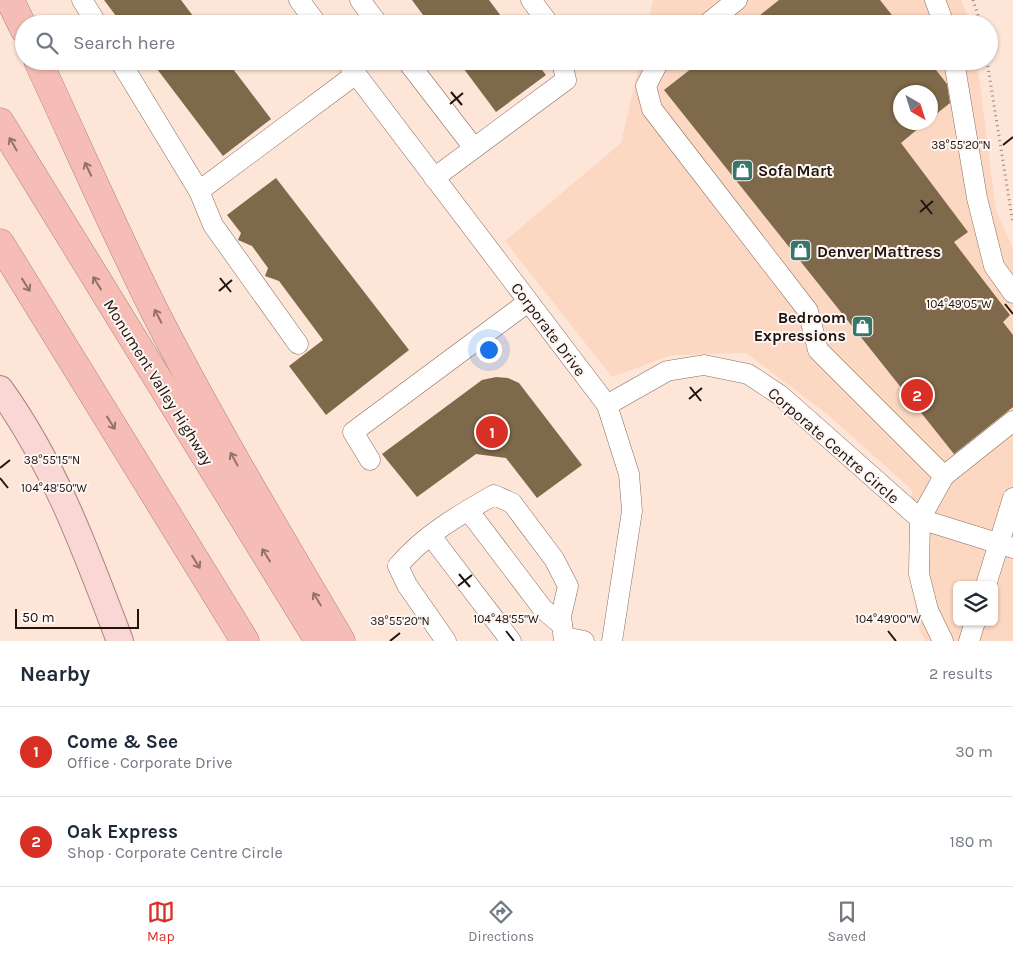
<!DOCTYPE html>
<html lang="en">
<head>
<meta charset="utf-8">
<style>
  :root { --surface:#fff; --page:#f2f2f3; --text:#1f2937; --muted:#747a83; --line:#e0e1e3; --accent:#d93025 }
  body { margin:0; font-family:Karla,sans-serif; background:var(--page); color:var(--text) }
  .controls { position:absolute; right:15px; bottom:15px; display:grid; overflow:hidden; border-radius:8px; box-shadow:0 1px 4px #0004 }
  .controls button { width:45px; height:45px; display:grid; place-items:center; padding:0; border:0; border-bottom:1px solid var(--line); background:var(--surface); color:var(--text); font:25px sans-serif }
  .compass { position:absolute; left:893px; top:85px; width:45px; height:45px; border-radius:50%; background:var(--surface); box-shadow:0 1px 4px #0004; rotate:141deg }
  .scale { position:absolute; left:15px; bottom:12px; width:124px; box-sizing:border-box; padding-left:5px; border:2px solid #1f140f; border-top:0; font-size:14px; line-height:18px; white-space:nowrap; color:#1f140f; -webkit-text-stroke:4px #fdf6f3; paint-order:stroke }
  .you { position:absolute; left:488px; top:349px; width:18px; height:18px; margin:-12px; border:4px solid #fff; border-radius:50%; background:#1a73e8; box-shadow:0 0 0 8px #1a73e833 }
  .badge { display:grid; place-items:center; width:32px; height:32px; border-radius:50%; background:var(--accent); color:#fff; font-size:16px; font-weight:700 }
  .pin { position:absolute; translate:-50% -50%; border:2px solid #fff; box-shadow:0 1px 5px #0006 }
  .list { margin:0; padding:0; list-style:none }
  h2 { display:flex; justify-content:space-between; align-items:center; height:65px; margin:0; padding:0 20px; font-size:21px }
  h2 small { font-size:16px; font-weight:400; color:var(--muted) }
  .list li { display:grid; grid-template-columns:32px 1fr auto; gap:15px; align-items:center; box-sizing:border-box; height:90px; padding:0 20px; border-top:1px solid var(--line) }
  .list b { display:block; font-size:19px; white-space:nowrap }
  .list p { margin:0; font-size:16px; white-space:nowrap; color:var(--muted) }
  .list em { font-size:16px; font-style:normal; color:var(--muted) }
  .icon { flex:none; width:28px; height:28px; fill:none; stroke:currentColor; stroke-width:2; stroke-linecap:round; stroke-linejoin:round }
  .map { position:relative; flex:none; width:1013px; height:641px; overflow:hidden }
  .search { position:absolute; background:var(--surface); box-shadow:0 1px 4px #0004; left:15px; right:15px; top:15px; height:55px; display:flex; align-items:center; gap:12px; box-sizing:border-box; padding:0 18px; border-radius:28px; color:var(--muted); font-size:19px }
  .sheet { height:245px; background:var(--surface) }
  nav { display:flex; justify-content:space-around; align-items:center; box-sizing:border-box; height:70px; border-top:1px solid var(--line); background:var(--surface); font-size:14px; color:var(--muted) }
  nav a { display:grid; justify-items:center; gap:2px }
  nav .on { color:var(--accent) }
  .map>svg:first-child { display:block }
</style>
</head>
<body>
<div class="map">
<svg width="1013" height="641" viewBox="0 0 1013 641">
  <rect width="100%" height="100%" fill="#fde5d8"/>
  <!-- built -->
  <g fill="#fcd7c2" fill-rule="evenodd">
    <path d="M653 0H961L971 24H648Z"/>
    <path d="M640 61H977L996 211 1013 248V641H925L919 628 909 570 912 490 827 414 746 353 672 355 612 377 505 241 621 143ZM900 92H930V122H900ZM957 585H994V622H957Z"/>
  </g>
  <!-- building -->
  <g fill="#7e694a">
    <path d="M104 0H181L199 24H122Z"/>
    <path d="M412 0H489L507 24H411L423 15Z"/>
    <path d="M779 0H880L899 24H749Z"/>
    <path d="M151 61H227L271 119 223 156Z"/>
    <path d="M458 61H535L546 75 496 112Z"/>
    <path d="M701 61H929L947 84 950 103 930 119V92H900V122H926L901 143 968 232 954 242 1010 315 1003 322 1013 335V407L954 454 664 90Z"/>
    <path d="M276 178 409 350 326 415 289 366 323 340 279 281 265 276 268 268 252 246 238 240 241 233 227 215Z"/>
    <path d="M496 377 508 378 519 383 582 465 537 498 506 458 476 454 417 497 382 454 482 380Z"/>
  </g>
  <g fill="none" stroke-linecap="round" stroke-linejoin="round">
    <defs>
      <g id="minor">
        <path d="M82 0 97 24"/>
        <path d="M299 0 317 24"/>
        <path d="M360 0 378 24"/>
        <path d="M531 0 549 24"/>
        <path d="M935 0 944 24"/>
        <path d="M707 24 737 0"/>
        <path d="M120 61 199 191 356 74"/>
        <path d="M346 61 607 405 629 474 632 511 612 641"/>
        <path d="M407 61 474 148"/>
        <path d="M659 61 646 86 652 109 808 311 818 350 944 476"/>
        <path d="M954 61 977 198 994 266 1013 293"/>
        <path d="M434 178 566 80 562 61"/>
        <path d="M199 191 213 225 298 344"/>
        <path d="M607 405 667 371 704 365 748 374 780 395 920 519 1013 548"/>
        <path d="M370 460 353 432 528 302"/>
        <path d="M468 510 543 609 562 625"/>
        <path d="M431 536 511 641"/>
        <path d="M986 585 1013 498"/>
        <path d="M564 637 584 641"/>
        <path d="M446 641 407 585 398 566C424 535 459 515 494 495L512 503 554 559 568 586 561 616 564 641"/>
        <path d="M943 641 928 610 919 574 920 519 944 476 1013 421"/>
        <path d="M969 641 975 622"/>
      </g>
      <path id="major" d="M0 389C55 465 87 554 120 641"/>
      <g id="highway">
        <path d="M10 0 24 29"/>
        <path d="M38 61C77 145 114 230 155 312 212 424 277 532 341 641"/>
        <path d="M0 122 319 641"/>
        <path d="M0 243 245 641"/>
      </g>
    </defs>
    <!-- minor casing -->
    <use href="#minor" stroke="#876d5e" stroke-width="21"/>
    <!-- major casing -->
    <use href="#major" stroke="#ab827c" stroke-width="28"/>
    <!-- highway casing -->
    <use href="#highway" stroke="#ab827c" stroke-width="29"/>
    <!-- path -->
    <g stroke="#97857c" stroke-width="3" stroke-dasharray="1 4" stroke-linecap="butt">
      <path d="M973 0 981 24"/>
      <path d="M987 61 1013 224"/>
    </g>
    <!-- minor -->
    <use href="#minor" stroke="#fff" stroke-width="20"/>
    <!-- major -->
    <use href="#major" stroke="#fad7d4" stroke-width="26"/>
    <!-- highway -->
    <use href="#highway" stroke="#f6bdb7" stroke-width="28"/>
  </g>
  <!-- one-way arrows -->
  <defs><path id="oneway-shaft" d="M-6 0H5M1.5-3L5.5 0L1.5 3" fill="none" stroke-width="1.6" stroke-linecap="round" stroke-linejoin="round" transform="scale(1.25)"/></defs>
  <g stroke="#95716b">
    <use href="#oneway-shaft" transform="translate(13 144) rotate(-120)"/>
    <use href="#oneway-shaft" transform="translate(88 169) rotate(-115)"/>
    <use href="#oneway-shaft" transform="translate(97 283) rotate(-122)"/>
    <use href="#oneway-shaft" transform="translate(26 285) rotate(58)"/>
    <use href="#oneway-shaft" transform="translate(158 316) rotate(-117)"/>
    <use href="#oneway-shaft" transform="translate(111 423) rotate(58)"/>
    <use href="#oneway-shaft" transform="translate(234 459) rotate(-119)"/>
    <use href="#oneway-shaft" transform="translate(266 555) rotate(-122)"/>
    <use href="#oneway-shaft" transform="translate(196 562) rotate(58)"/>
    <use href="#oneway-shaft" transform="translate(317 599) rotate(-121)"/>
  </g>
  <!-- ticks -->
  <path fill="none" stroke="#1f140f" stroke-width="2" d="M451 92 462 105M450 104 463 93M1003 145 1013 137M921 200 932 214M920 212 933 201M220 278 231 292M219 291 232 280M1005 304 1013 314M690 387 701 401M689 399 702 388M0 468 10 460M0 478 8 488M459 574 470 587M458 586 472 575M506 631 514 641M888 631 896 641M390 641 400 633"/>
  <!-- icons -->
  <defs>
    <symbol id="shop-square" viewBox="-11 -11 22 22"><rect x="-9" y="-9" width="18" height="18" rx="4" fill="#35786b" stroke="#fdf6f3"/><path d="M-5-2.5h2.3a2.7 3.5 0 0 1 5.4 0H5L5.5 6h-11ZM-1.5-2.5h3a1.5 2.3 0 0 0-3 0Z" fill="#fff"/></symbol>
  </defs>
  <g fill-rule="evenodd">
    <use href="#shop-square" x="730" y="158" width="25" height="25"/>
    <use href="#shop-square" x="788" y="238" width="25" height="25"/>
    <use href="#shop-square" x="850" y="314" width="25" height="25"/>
  </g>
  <g text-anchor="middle" stroke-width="4" stroke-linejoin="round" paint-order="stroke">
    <!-- poi labels -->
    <g font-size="16" font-weight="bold" fill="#1f140f" stroke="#fdf6f3" text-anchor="start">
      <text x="758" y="176">Sofa Mart</text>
      <text x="817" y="257">Denver Mattress</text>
      <text x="846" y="323" text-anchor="end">Bedroom<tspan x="846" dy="18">Expressions</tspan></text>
    </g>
    <!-- street labels -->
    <g font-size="16" fill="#1f140f" stroke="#fdf6f3">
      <text transform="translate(549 329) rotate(53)" y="6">Corporate Drive</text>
      <text transform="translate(159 382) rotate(58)" y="6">Monument Valley Highway</text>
      <text transform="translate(834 445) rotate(41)" y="6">Corporate Centre Circle</text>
    </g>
  </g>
  <g font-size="12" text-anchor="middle" fill="#1f140f" stroke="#fdf6f3" stroke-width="4" stroke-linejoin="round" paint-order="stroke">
    <text x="961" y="149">38°55'20"N</text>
    <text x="959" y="308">104°49'05"W</text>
    <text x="52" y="464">38°55'15"N</text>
    <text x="54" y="492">104°48'50"W</text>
    <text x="506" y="623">104°48'55"W</text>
    <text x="888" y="623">104°49'00"W</text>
    <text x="400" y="625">38°55'20"N</text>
  </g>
</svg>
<div class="controls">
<button><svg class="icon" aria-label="layers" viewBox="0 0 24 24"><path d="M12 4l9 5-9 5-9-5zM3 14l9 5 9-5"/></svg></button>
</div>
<svg class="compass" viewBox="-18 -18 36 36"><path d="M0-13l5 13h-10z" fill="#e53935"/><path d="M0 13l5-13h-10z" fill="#747a83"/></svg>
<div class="scale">50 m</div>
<div class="you"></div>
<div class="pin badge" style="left:492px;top:432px">1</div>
<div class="pin badge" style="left:917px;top:395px">2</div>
<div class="search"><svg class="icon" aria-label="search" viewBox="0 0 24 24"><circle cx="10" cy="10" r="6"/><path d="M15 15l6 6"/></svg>Search here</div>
</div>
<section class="sheet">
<h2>Nearby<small>2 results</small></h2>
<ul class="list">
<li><span class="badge">1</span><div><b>Come &amp; See</b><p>Office · Corporate Drive</p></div><em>30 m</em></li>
<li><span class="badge">2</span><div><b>Oak Express</b><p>Shop · Corporate Centre Circle</p></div><em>180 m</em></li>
</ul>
</section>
<nav>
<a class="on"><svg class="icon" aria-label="map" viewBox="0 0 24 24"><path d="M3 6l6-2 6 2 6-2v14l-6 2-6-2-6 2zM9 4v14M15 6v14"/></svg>Map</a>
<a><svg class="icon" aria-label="directions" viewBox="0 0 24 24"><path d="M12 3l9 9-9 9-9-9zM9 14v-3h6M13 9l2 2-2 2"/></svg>Directions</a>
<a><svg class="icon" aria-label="saved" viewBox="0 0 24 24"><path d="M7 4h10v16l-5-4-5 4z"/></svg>Saved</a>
</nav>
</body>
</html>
